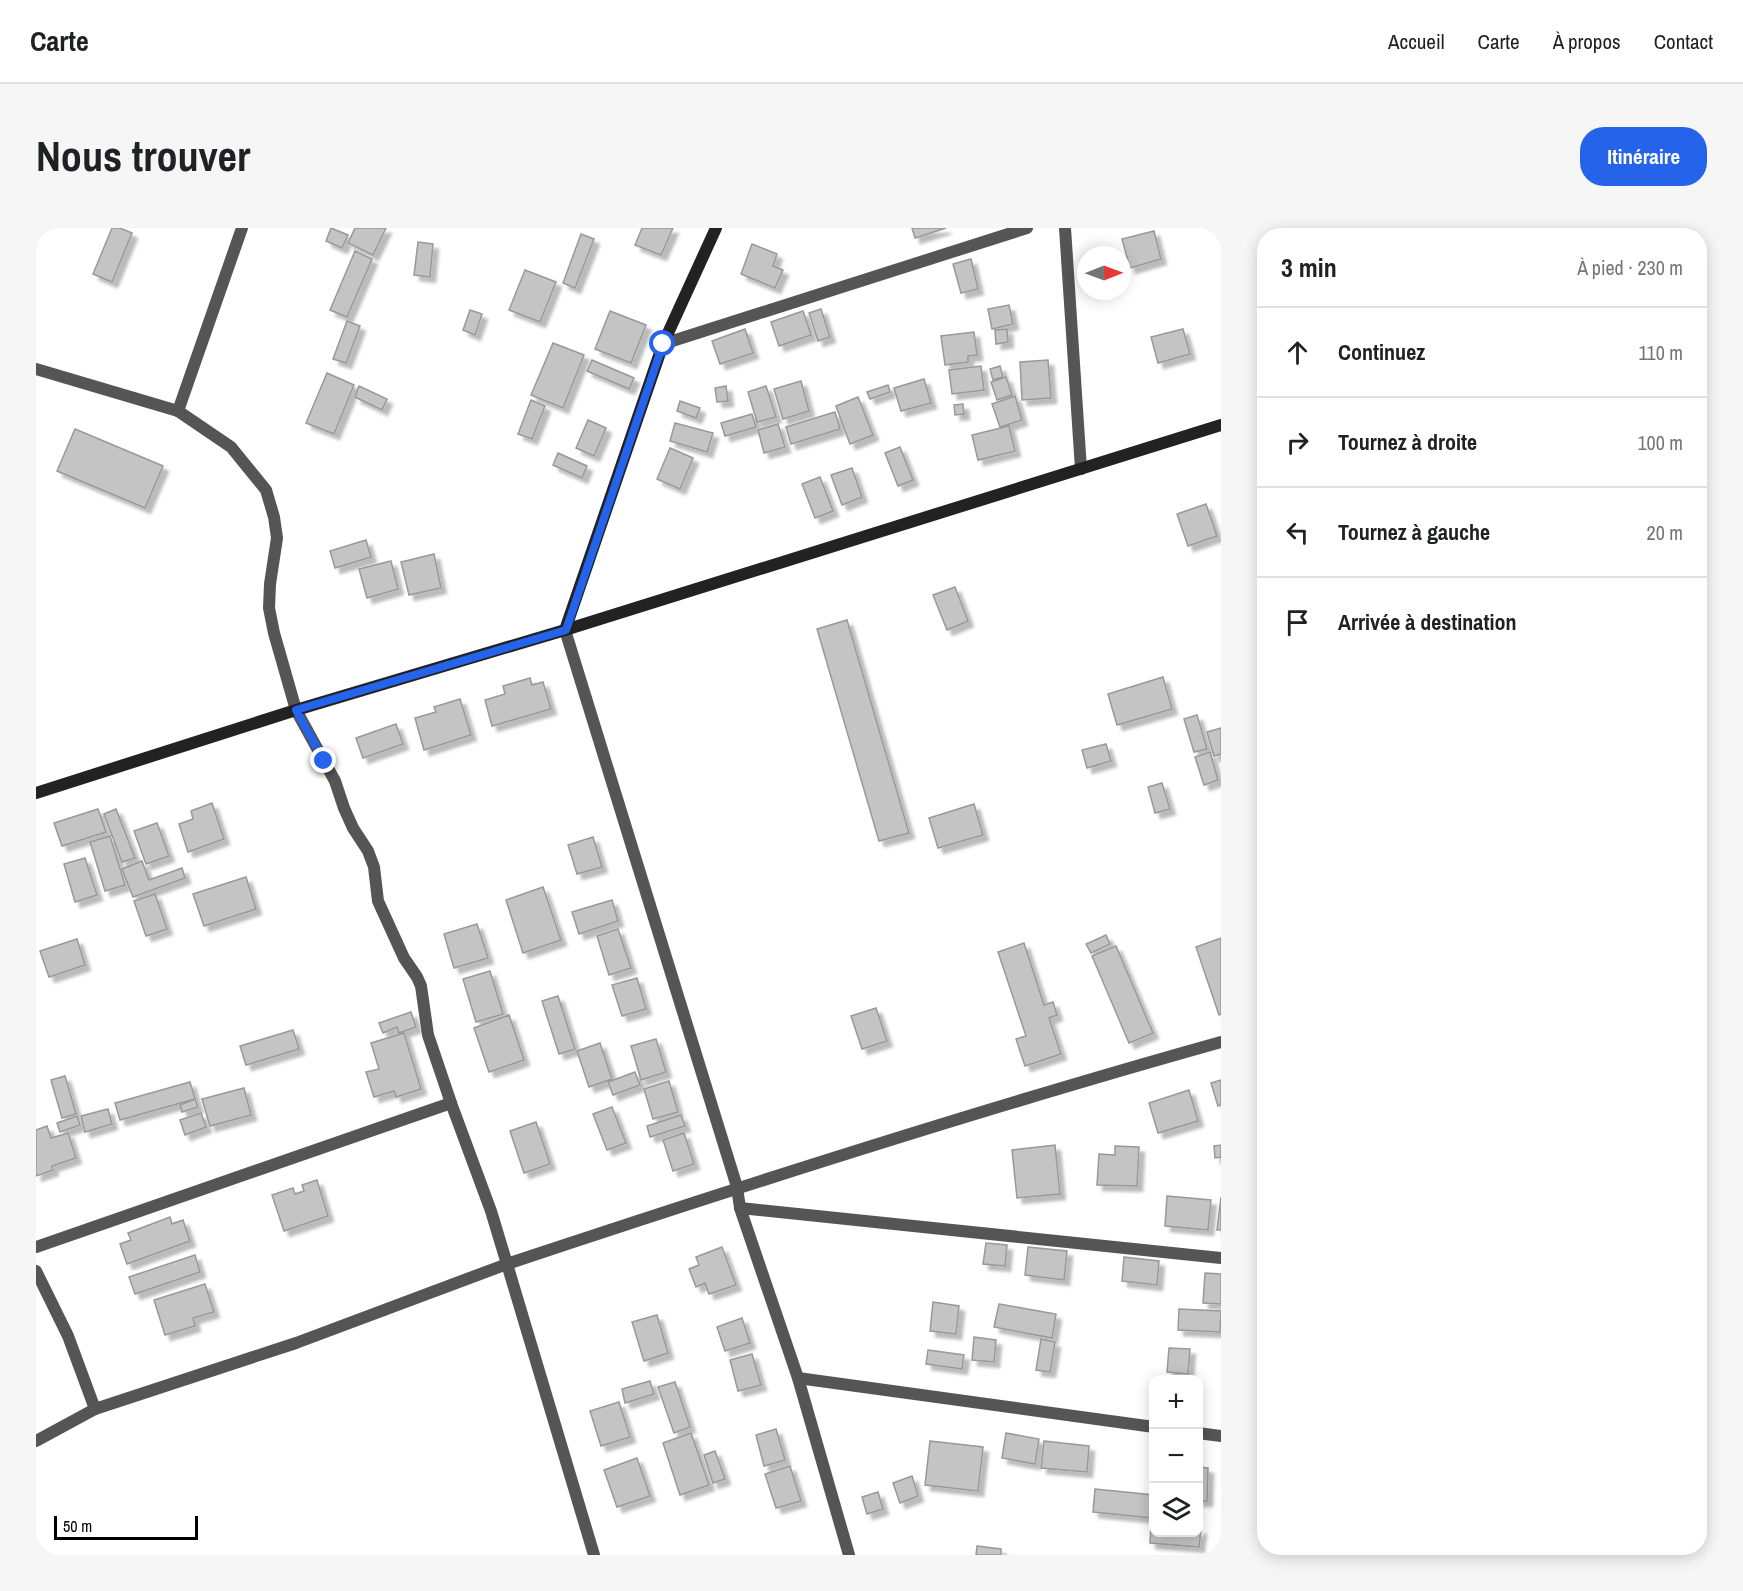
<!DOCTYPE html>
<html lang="fr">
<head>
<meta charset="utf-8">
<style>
  :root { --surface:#fff; --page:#f6f6f6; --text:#202124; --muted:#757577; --line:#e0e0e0; --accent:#2563eb }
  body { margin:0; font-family:"Archivo Narrow",sans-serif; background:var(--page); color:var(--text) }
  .controls { position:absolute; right:18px; bottom:18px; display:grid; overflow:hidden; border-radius:12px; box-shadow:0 3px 15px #0003 }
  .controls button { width:54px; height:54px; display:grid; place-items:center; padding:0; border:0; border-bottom:2px solid var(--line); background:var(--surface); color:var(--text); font:30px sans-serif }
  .compass { position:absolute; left:1041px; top:18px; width:54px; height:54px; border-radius:50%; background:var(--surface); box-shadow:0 3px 15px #0003; rotate:89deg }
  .scale { position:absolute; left:18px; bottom:15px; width:144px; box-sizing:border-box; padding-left:6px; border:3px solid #000; border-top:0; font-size:16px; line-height:21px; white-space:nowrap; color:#000; -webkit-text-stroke:4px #fff; paint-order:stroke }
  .stop { position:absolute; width:18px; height:18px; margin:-14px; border:4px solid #2563eb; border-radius:50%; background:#fff }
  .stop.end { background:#2563eb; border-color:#fff; box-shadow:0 2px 6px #0008 }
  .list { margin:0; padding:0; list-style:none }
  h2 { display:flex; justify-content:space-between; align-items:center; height:78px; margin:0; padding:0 24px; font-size:26px }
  h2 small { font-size:20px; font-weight:400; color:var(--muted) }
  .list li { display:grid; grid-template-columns:39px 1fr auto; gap:18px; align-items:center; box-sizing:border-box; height:90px; padding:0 24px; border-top:2px solid var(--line) }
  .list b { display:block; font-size:22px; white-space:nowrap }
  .list em { font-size:20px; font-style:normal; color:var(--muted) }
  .icon { flex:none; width:33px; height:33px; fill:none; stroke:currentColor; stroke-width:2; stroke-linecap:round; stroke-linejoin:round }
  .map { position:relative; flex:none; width:1185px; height:1327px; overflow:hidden; border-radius:24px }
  header { display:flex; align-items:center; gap:36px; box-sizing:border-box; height:84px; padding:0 30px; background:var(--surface); border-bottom:2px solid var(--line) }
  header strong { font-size:28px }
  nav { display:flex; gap:33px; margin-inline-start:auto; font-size:21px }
  .intro { display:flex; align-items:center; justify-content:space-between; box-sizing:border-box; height:144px; padding:0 36px }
  h1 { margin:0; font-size:42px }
  .button { padding:15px 27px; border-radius:24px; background:var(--accent); color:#fff; font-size:21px; font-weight:700 }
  main { display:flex; gap:36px; padding:0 36px }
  aside { flex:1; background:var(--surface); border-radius:24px; box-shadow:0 3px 15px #0003 }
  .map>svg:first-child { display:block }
</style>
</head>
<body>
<header>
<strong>Carte</strong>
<nav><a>Accueil</a><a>Carte</a><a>À propos</a><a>Contact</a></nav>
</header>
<div class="intro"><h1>Nous trouver</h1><a class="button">Itinéraire</a></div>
<main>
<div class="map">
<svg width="1185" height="1327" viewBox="0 0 1185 1327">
  <defs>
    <filter id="shadow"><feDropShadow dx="5.5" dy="5.5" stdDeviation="1.5" flood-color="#0004"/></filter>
  </defs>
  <rect width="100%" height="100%" fill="#fff"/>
  <!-- building -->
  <g fill="#c4c4c4" stroke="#999" stroke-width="1.5" filter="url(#shadow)">
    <path d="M76 0H84L96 5 76 54 57 46Z"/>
    <path d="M295 0 312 7 306 20 290 13Z"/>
    <path d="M319 0H350L337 27 312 15Z"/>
    <path d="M606 0H637L625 27 599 17Z"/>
    <path d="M876 0H910L879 10Z"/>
    <path d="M1118 3 1125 31 1094 40 1086 11Z"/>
    <path d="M545 6 558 11 539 60 527 55Z"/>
    <path d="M382 14 397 16 394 49 378 47Z"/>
    <path d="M716 16 741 26 737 38 747 42 739 60 705 46Z"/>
    <path d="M319 23 336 31 311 89 294 82Z"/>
    <path d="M935 31 942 61 925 65 917 36Z"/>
    <path d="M489 42 520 54 504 94 473 82Z"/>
    <path d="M973 77 977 96 956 101 952 81Z"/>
    <path d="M785 81 794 109 782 113 773 85Z"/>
    <path d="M434 82 446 86 439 107 427 102Z"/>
    <path d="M574 83 610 97 595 135 559 121Z"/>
    <path d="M767 83 775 107 743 118 735 94Z"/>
    <path d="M311 93 324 98 310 135 297 131Z"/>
    <path d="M709 101 717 125 684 136 676 113Z"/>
    <path d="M971 101 972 114 960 116 959 102Z"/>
    <path d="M1147 101 1154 126 1122 135 1115 109Z"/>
    <path d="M938 104 941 127 932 128V134L909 137 905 108Z"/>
    <path d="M517 115 548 127 527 180 495 167Z"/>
    <path d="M556 132 598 150 593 161 551 143Z"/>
    <path d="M1012 132 1015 170 986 172 984 134Z"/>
    <path d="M945 138 948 162 916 166 913 142Z"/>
    <path d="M964 138 967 149 957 152 954 141Z"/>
    <path d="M291 145 318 157 298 206 270 195Z"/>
    <path d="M970 149 976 167 961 172 955 154Z"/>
    <path d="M888 151 895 175 865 183 858 160Z"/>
    <path d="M765 153 773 183 747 191 738 161Z"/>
    <path d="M852 157 854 164 834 171 831 164Z"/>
    <path d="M323 158 351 171 346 182 319 169Z"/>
    <path d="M690 158 692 173 681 174 679 160Z"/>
    <path d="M730 158 740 189 721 194 712 164Z"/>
    <path d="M979 168 986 192 964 199 956 176Z"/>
    <path d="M822 169 837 207 814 216 800 178Z"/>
    <path d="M495 172 509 178 496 211 482 206Z"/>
    <path d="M644 173 664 180 660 190 641 183Z"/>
    <path d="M927 176 928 186 919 187 918 177Z"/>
    <path d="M799 184 804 201 755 216 750 199Z"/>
    <path d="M716 186 720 199 689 208 685 195Z"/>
    <path d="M552 192 570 200 558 228 540 220Z"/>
    <path d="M639 195 677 205 671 224 634 213Z"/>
    <path d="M742 196 749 219 728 225 722 202Z"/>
    <path d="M973 198 979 223 942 232 936 207Z"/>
    <path d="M39 201 127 238 109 280 21 243Z"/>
    <path d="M864 219 877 252 862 258 849 225Z"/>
    <path d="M634 220 657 230 644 261 621 251Z"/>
    <path d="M522 225 551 238 546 250 517 237Z"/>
    <path d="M816 240 826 269 806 277 795 247Z"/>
    <path d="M784 249 797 283 779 290 766 256Z"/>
    <path d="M1170 276 1181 308 1152 318 1141 286Z"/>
    <path d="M330 312 335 329 299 340 294 323Z"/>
    <path d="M398 326 405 360 373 367 365 334Z"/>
    <path d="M355 333 362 361 331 370 323 341Z"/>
    <path d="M919 359 932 393 911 402 897 367Z"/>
    <path d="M811 392 873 605 843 613 781 401Z"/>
    <path d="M1127 449 1136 481 1081 497 1072 466Z"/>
    <path d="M494 450 496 457 507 454 515 481 456 498 449 472 469 466 467 458Z"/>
    <path d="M424 471 435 507 388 522 379 490 400 484 398 479Z"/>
    <path d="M1161 487 1171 521 1158 524 1148 491Z"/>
    <path d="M360 496 367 516 327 530 320 510Z"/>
    <path d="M1185 500V526L1178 528 1171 504Z"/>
    <path d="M1070 516 1075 533 1051 540 1046 522Z"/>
    <path d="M1174 524 1182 552 1168 557 1159 529Z"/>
    <path d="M1126 555 1134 581 1119 585 1112 559Z"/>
    <path d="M176 575 188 611 152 624 143 596 157 591 155 583Z"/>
    <path d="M938 576 947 607 902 620 893 590Z"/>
    <path d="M62 581 70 604 26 618 18 595Z"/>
    <path d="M80 581 99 630 86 634 68 586Z"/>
    <path d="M121 595 133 628 110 636 98 603Z"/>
    <path d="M74 608 89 657 69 663 54 614Z"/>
    <path d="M557 609 566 639 541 646 532 617Z"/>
    <path d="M49 630 61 667 39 674 28 636Z"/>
    <path d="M106 633 113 652 146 640 149 650 97 669 86 641Z"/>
    <path d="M210 649 220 681 168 698 157 666Z"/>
    <path d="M507 659 525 712 487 725 470 672Z"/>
    <path d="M119 666 131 701 110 708 98 673Z"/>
    <path d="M576 672 582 693 543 706 536 684Z"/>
    <path d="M441 696 452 730 418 740 408 706Z"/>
    <path d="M582 701 595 740 573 747 561 708Z"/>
    <path d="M1070 707 1074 716 1055 725 1050 716Z"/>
    <path d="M1185 710V786L1183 787 1160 719Z"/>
    <path d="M41 711 49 737 13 749 4 723Z"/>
    <path d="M988 715 1008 777 1017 774 1021 787 1013 790 1025 826 989 838 980 811 990 808 962 724Z"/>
    <path d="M1080 718 1117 805 1093 815 1056 728Z"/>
    <path d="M454 743 467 786 440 794 427 751Z"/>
    <path d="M601 750 610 781 586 788 576 757Z"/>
    <path d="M522 768 539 821 523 826 506 773Z"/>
    <path d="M840 780 851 813 826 821 815 788Z"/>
    <path d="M375 784 380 799 363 805 361 799 347 805 343 795Z"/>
    <path d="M473 787 488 832 453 844 438 800Z"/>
    <path d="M257 802 263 821 210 837 204 818Z"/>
    <path d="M368 805 385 861 360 869 358 863 338 869 330 844 343 841 335 815Z"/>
    <path d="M620 811 630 844 605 852 595 818Z"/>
    <path d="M564 815 576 851 553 859 541 823Z"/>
    <path d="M599 844 604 857 577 867 572 854Z"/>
    <path d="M29 848 40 886 26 890 15 852Z"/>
    <path d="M1185 852V877L1182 878 1175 855Z"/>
    <path d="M633 853 642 884 617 891 608 861Z"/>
    <path d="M154 854 159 871 84 892 79 875Z"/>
    <path d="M208 860 215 887 174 898 166 871Z"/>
    <path d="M1153 862 1162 893 1122 905 1113 875Z"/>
    <path d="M159 871 162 879 146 884 144 877Z"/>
    <path d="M576 879 590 915 571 922 557 886Z"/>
    <path d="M72 881 76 896 49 904 45 888Z"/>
    <path d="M165 885 170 899 149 907 144 892Z"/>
    <path d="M645 887 649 898 614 909 611 898Z"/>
    <path d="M41 888 44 897 24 904 21 895Z"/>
    <path d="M500 894 514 936 488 945 474 903Z"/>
    <path d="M11 898 15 910 32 905 40 930 16 938 17 942 0 948V902Z"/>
    <path d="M648 905 658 936 637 943 627 912Z"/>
    <path d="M1019 917 1024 966 981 970 976 922Z"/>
    <path d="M1185 917V929L1179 930 1178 918Z"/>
    <path d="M1079 918 1103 919 1101 958 1061 957 1063 926 1079 927Z"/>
    <path d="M281 952 292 988 248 1003 236 967 257 960 259 966 268 963 266 957Z"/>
    <path d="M1131 968 1175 972 1172 1002 1129 998Z"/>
    <path d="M1185 969V1002H1181Z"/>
    <path d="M134 989 136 996 147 992 154 1013 91 1036 84 1016 95 1012 92 1005Z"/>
    <path d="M950 1015 971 1017 969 1038 947 1036Z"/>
    <path d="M686 1019 700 1057 673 1066 669 1055 660 1059 653 1041 663 1037 660 1029Z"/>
    <path d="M992 1019 1031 1023 1028 1052 989 1047Z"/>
    <path d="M159 1027 164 1044 99 1066 93 1049Z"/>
    <path d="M1088 1029 1123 1033 1121 1057 1086 1053Z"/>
    <path d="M1169 1045 1185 1046V1076L1167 1075Z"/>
    <path d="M169 1056 178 1084 157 1090 159 1098 129 1107 118 1072Z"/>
    <path d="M897 1074 923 1078 920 1106 894 1103Z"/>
    <path d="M963 1076 1020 1086 1016 1110 958 1099Z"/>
    <path d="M1143 1081 1185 1083 1184 1104 1142 1102Z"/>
    <path d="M621 1087 632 1125 608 1133 596 1094Z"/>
    <path d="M706 1090 714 1115 689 1123 681 1099Z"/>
    <path d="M938 1109 960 1112 958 1134 936 1132Z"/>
    <path d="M1005 1111 1019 1114 1014 1144 1000 1142Z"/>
    <path d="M1133 1120 1154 1121 1152 1146 1131 1144Z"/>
    <path d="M892 1122 928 1127 926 1141 890 1136Z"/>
    <path d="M716 1126 725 1157 702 1163 694 1132Z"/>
    <path d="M614 1153 618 1166 589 1175 586 1161Z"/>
    <path d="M639 1154 654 1199 638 1205 622 1159Z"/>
    <path d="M583 1174 594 1209 565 1218 554 1183Z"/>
    <path d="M740 1201 749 1232 728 1238 720 1207Z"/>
    <path d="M655 1205 673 1257 644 1267 627 1215Z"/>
    <path d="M970 1205 1003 1211 999 1236 966 1230Z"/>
    <path d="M894 1213 947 1219 942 1263 889 1257Z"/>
    <path d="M1008 1213 1053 1218 1051 1244 1005 1240Z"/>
    <path d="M679 1223 689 1251 677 1255 668 1227Z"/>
    <path d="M601 1230 614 1268 581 1279 568 1242Z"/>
    <path d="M754 1238 765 1273 740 1280 729 1246Z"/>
    <path d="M1162 1239 1172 1240 1171 1273H1162Z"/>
    <path d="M876 1248 882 1268 864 1275 857 1255Z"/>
    <path d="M1059 1261 1118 1267 1116 1290 1057 1284Z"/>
    <path d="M842 1264 847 1281 831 1286 826 1269Z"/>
    <path d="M1115 1296 1118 1297V1304H1162V1301H1165L1163 1319 1114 1315Z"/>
    <path d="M941 1318 965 1321V1327H940Z"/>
  </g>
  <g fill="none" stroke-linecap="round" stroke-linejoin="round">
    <!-- street -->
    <g stroke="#555" stroke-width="12">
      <path d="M1029 0 1045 241"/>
      <path d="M627 116 991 0"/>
      <path d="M0 141 142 183 195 219 230 262 238 289 241 310 234 356 233 380 238 405 260 482 299 553 308 580 317 600 332 623 338 639 342 673 368 730 381 749 385 758 392 807 415 875 455 983 471 1036C708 957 945 881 1185 814"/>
      <path d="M142 183 206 0"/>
      <path d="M529 402 701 959 704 980 762 1150 813 1327"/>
      <path d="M704 980 1185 1030"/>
      <path d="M0 1019 415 875"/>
      <path d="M0 1043 32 1108 59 1181"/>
      <path d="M762 1150 1118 1199"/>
      <path d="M1162 1205 1185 1208"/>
      <path d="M0 1213 59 1181 260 1115 471 1036 558 1327"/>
    </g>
    <!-- secondary -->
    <g stroke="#222" stroke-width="12">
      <path d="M529 402 1185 197"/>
      <path d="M0 565 260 482 529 402 627 116 680 0"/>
    </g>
  </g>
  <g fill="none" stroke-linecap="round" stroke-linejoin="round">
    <!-- route -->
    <path stroke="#2563eb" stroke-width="8" d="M288 533 260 482 530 402 627 116"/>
  </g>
</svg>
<div class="controls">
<button>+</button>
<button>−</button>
<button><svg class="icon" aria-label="layers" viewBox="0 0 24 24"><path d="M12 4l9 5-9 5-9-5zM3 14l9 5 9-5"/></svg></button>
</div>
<svg class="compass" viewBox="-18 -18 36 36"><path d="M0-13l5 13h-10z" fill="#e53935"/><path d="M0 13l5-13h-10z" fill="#757577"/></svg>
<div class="scale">50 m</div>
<div class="stop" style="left:627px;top:116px"></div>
<div class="stop end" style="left:288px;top:533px"></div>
</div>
<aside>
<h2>3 min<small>À pied · 230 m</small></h2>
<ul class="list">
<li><svg class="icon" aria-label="ahead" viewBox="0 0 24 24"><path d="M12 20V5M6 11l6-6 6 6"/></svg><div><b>Continuez</b></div><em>110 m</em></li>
<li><svg class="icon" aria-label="right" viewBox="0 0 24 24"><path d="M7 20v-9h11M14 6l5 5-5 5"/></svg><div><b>Tournez à droite</b></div><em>100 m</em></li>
<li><svg class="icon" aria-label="left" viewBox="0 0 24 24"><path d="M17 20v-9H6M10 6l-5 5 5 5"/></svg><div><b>Tournez à gauche</b></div><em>20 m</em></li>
<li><svg class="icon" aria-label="arrive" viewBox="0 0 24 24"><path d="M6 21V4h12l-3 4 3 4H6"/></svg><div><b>Arrivée à destination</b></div></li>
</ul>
</aside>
</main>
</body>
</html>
